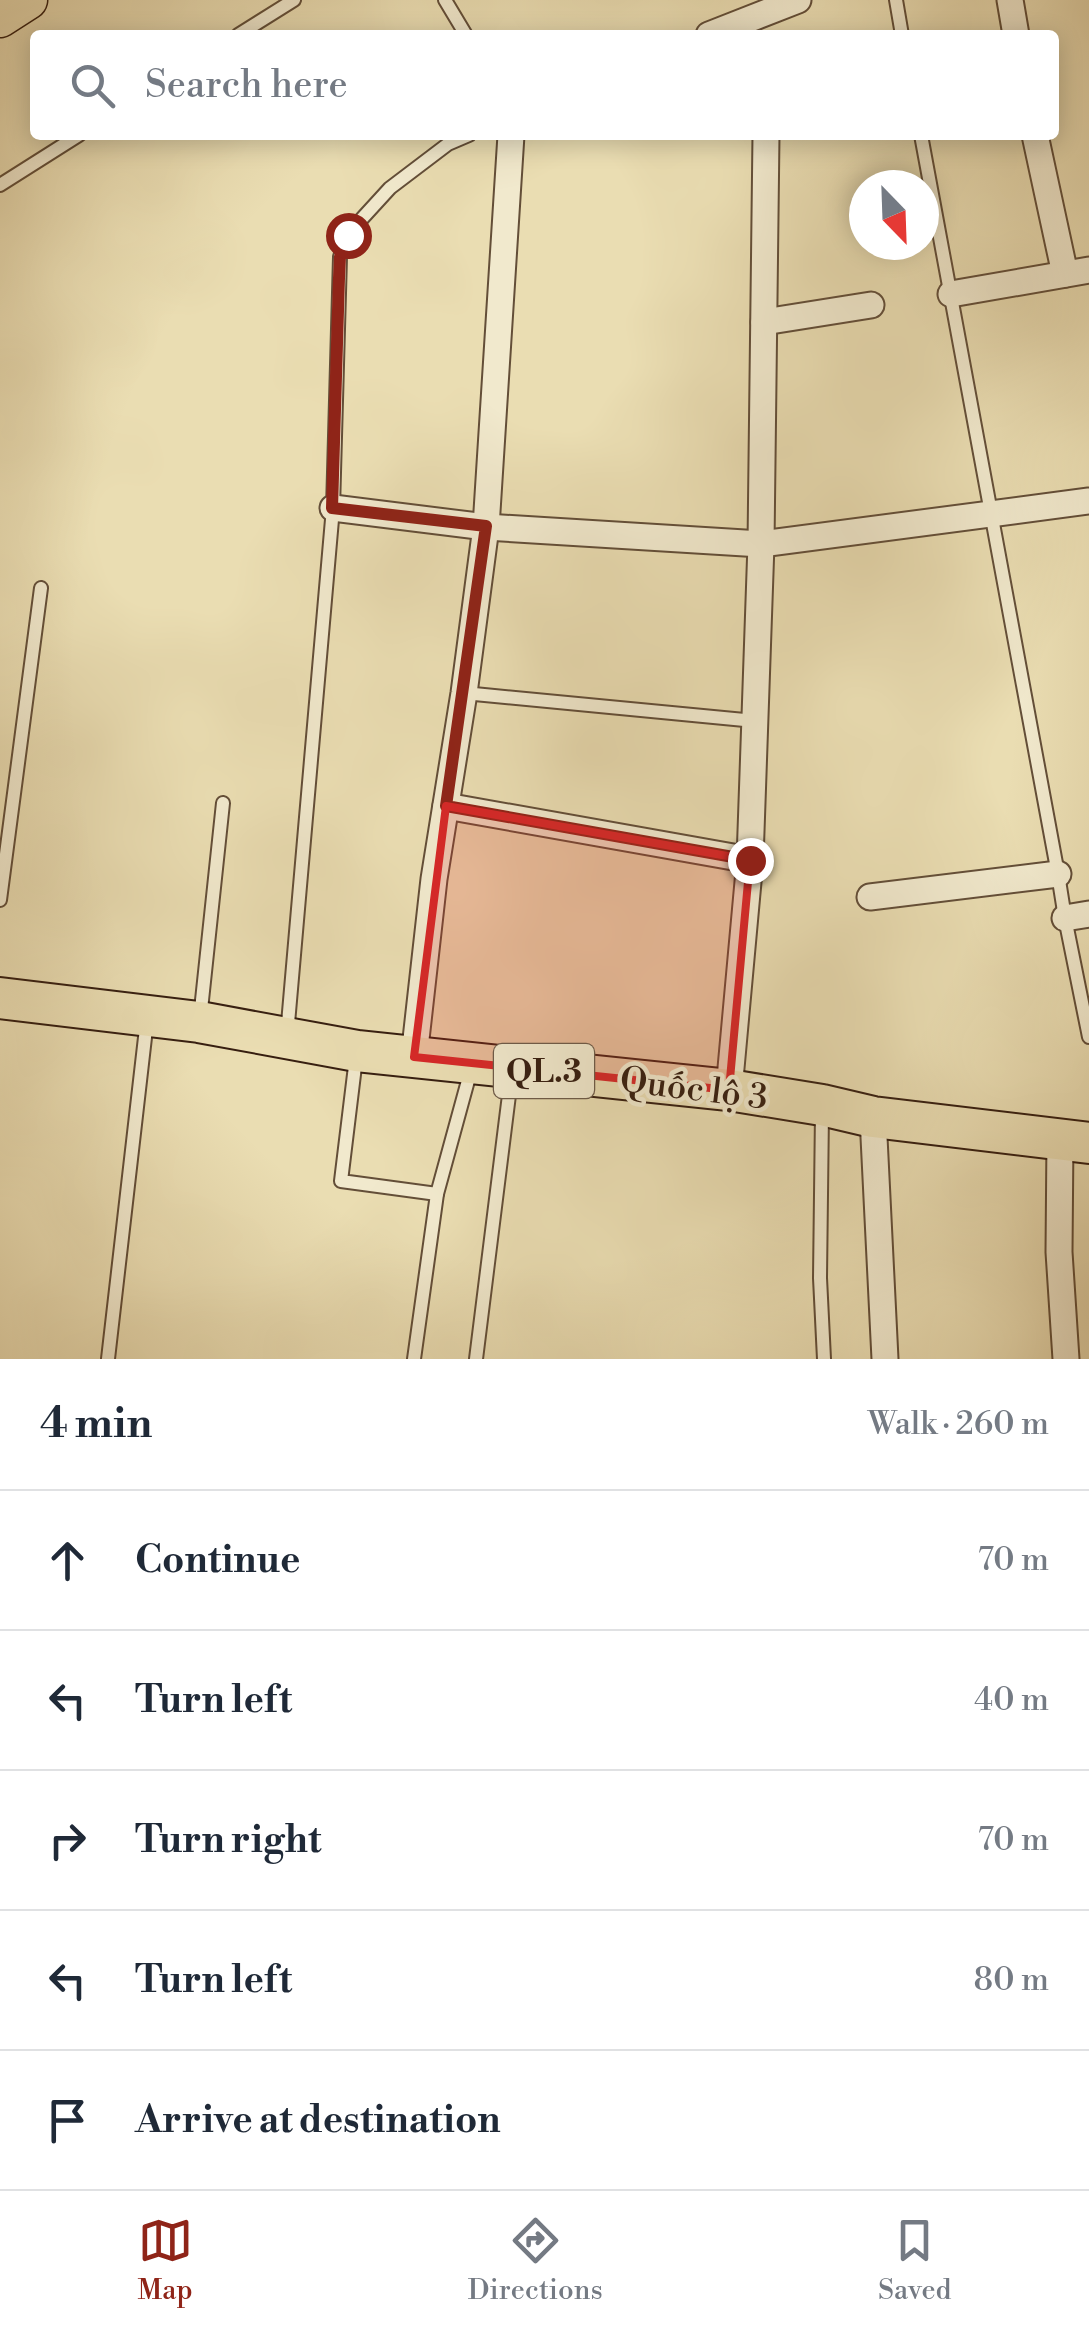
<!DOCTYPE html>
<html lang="en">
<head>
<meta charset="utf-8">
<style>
  :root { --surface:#fff; --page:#f6f6f7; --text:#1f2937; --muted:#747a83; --line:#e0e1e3; --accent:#8f2418 }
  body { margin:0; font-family:"Libre Bodoni",serif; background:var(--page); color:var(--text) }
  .compass { position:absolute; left:849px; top:170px; width:90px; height:90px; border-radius:50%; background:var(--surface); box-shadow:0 5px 25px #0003; rotate:157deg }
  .stop { position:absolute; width:30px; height:30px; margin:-22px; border:8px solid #8f2418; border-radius:50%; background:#fff }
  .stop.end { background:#8f2418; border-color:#fff; box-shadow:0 2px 10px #0008 }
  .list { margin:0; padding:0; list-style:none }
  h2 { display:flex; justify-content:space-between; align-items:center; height:130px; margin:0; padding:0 40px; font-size:42px }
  h2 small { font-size:32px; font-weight:400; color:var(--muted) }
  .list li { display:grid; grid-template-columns:65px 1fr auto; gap:30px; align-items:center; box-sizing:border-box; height:140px; padding:0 40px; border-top:2px solid var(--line) }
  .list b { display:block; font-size:38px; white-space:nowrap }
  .list em { font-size:32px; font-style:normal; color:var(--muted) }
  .icon { flex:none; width:55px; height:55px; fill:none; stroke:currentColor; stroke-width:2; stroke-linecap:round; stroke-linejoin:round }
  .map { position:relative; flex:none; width:1089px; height:1359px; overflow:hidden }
  .search { position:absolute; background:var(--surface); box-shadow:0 5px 25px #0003; left:30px; right:30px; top:30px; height:110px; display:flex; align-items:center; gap:25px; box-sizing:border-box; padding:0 35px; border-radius:10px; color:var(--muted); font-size:38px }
  .sheet { height:830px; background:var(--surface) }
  nav { display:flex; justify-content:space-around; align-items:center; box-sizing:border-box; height:140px; border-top:2px solid var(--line); background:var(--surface); font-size:28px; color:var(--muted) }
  nav a { display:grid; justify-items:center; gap:5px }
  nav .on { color:var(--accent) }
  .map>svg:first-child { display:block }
</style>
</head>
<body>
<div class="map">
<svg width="1089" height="1359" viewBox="0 0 1089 1359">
  <rect width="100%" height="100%" fill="#eaddb2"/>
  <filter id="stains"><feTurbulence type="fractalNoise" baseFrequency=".002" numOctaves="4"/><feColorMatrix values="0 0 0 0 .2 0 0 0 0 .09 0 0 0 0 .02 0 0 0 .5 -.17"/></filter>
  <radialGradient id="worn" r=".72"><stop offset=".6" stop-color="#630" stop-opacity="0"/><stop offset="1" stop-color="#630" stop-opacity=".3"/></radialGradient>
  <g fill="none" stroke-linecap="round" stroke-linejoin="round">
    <defs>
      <g id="service">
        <path d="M445 0 466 35"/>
        <path d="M896 0 902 35"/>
        <path d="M238 35 294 0"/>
        <path d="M921 135 1058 874 1065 918 1089 1037"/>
        <path d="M0 185 79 135"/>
        <path d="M464 693 755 721"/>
        <path d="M0 900 41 588"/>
        <path d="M200 1019 223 803"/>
        <path d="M287 1035 333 508 340 257 347 235 390 188 448 144 469 135"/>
        <path d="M356 1058 341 1181 437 1194 414 1359"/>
        <path d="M822 1112 820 1278 824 1359"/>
        <path d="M437 1194 472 1066"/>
        <path d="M108 1359 147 1020"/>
        <path d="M476 1359 512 1071"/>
      </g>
      <g id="minor">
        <path d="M1010 0 1016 35"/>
        <path d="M709 35 798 0"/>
        <path d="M1035 135 1065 274"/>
        <path d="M951 294 1089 270"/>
        <path d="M764 322 871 305"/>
        <path d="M333 508 486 527 761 544 1089 501"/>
        <path d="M446 806 750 860"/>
        <path d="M870 897 1058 874"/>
        <path d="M1065 918 1089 914"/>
        <path d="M414 1057 434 879 464 693 486 527 511 135"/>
        <path d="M729 1090 750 860 761 544 766 135"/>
        <path d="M873 1117 885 1359"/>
        <path d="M1060 1138 1059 1252 1066 1359"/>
      </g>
      <path id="primary" d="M0 18 28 0"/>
      <path id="trunk" d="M0 998 199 1022 357 1051 729 1090 822 1105 873 1117 1089 1143"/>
    </defs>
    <!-- service casing -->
    <use href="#service" stroke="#634e38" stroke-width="16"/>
    <!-- minor casing -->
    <use href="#minor" stroke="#634e38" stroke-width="29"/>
    <!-- primary casing -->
    <use href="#primary" stroke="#361e10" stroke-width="41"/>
    <!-- trunk casing -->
    <use href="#trunk" stroke="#361e10" stroke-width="44"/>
    <!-- service -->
    <use href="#service" stroke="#f1e9cd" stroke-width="12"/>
    <!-- minor -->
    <use href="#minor" stroke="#f1e9cd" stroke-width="25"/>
    <!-- primary -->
    <use href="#primary" stroke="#eaddb2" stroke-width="38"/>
    <!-- trunk -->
    <use href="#trunk" stroke="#eaddb2" stroke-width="40"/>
  </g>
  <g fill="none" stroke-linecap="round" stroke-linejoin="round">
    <!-- route -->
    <path stroke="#8f2418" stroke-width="12" d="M348 235 340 257 339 278 332 508 486 526 446 806 750 860"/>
  </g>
  <!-- marked area -->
  <path fill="#d62828" fill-opacity="0.2" stroke="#d62828" stroke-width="8" stroke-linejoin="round" d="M446 806 750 860 729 1090 414 1057Z"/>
  <g text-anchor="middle" stroke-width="9" stroke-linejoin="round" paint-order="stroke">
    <!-- shield labels -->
    <rect fill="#f1e9cd" stroke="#6e5b49" stroke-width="2.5" x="494" y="1044" width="100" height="54" rx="8"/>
    <g font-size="32" font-weight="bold" fill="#361e10">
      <text x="544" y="1082">QL.3</text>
    </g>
    <!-- street labels -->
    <g font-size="35" fill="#361e10" stroke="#f1e9cd">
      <text transform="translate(694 1088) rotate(7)" y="12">Quốc lộ 3</text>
    </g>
  </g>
  <rect width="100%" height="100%" filter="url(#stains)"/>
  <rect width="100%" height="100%" fill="url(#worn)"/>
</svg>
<svg class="compass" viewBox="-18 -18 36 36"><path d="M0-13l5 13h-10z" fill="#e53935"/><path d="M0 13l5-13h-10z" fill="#747a83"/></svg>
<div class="stop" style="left:348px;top:235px"></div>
<div class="stop end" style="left:750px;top:860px"></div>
<div class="search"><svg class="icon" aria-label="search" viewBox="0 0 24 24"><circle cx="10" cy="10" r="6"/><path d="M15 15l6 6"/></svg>Search here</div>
</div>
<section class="sheet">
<h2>4 min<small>Walk · 260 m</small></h2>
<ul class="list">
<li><svg class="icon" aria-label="ahead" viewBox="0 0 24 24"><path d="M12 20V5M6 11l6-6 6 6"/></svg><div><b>Continue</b></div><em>70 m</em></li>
<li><svg class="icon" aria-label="left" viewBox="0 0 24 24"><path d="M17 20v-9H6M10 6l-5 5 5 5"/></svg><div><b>Turn left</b></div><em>40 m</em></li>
<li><svg class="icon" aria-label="right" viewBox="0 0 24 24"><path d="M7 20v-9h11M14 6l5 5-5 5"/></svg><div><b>Turn right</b></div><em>70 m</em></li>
<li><svg class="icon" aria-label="left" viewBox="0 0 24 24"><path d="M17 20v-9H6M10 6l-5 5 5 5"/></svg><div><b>Turn left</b></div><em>80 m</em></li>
<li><svg class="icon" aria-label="arrive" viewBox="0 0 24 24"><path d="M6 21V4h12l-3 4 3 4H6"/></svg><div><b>Arrive at destination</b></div></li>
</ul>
</section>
<nav>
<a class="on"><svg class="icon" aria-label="map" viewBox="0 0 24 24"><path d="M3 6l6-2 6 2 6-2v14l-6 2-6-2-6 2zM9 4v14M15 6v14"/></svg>Map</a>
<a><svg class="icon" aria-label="directions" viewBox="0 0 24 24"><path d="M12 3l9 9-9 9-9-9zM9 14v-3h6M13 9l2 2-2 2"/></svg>Directions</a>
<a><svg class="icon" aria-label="saved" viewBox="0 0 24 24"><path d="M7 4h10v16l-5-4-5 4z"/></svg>Saved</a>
</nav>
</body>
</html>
